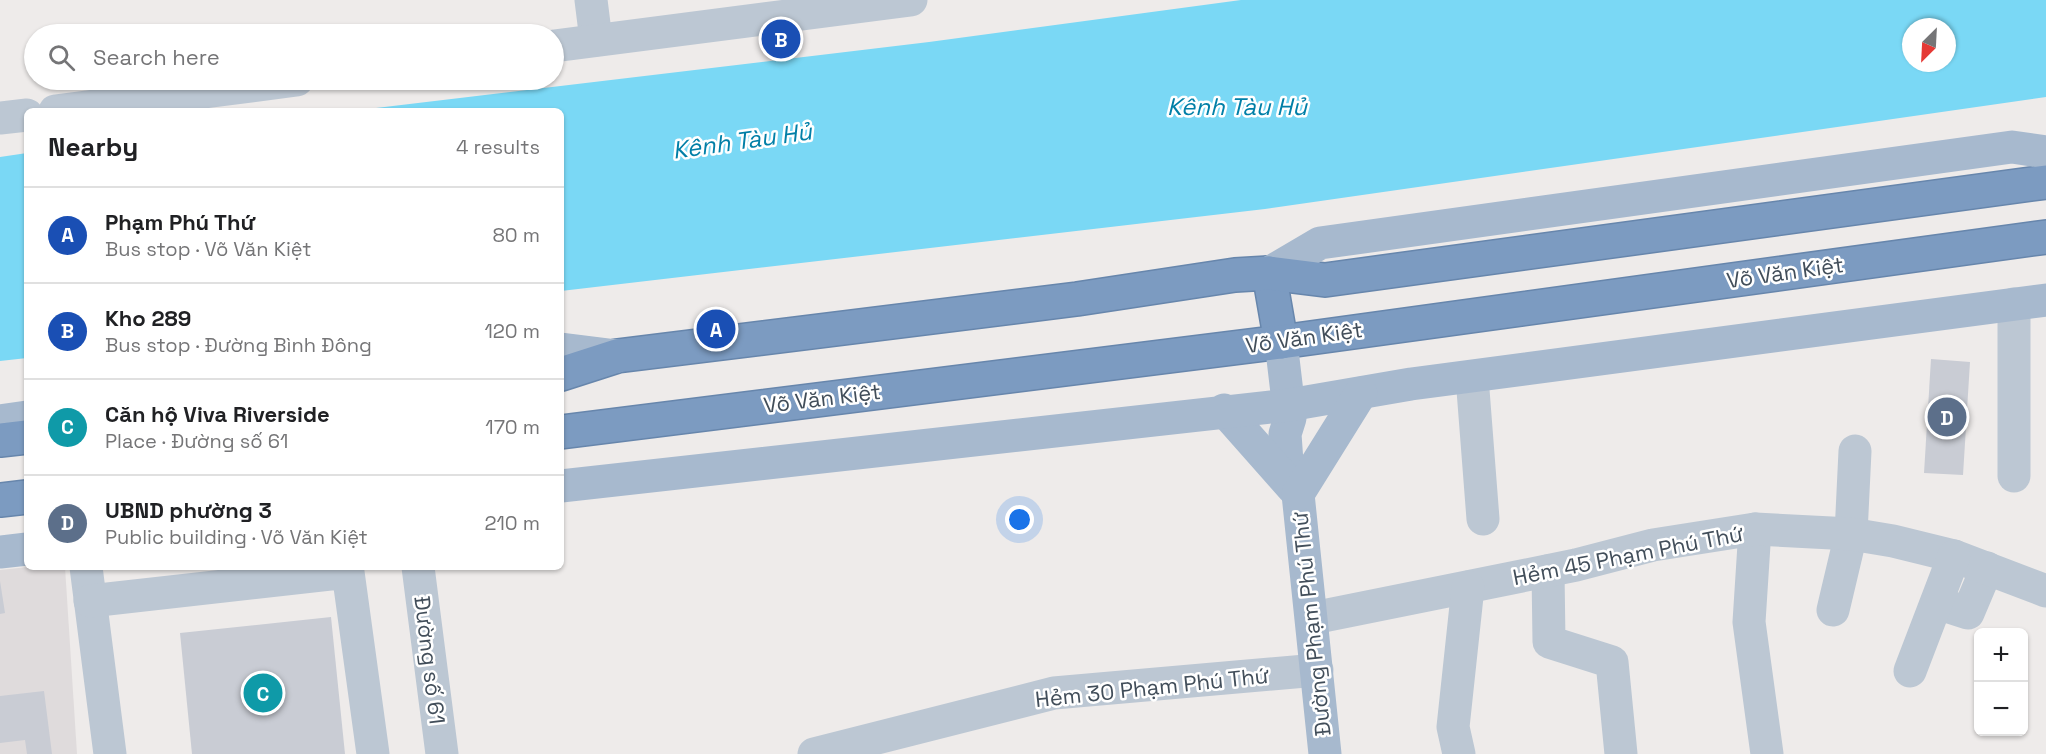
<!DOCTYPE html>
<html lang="en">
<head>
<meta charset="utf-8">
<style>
  :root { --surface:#fff; --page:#f6f6f6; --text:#202124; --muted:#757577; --line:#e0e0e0; --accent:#0564ee }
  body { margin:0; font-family:"Space Grotesk",sans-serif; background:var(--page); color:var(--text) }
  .controls { position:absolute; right:18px; bottom:18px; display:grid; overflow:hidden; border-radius:9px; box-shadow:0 2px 4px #0004 }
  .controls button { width:54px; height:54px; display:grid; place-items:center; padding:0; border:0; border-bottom:2px solid var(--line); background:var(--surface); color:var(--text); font:30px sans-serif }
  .compass { position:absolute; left:1902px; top:18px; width:54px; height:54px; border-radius:50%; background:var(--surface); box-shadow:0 2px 4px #0004; rotate:204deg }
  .you { position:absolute; left:1020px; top:520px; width:21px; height:21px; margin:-15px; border:4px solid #fff; border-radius:50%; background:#1a73e8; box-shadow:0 0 0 9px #1a73e833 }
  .badge { display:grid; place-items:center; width:39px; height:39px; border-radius:50%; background:var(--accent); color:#fff; font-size:20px; font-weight:700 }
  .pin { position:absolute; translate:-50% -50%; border:3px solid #fff; box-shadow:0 2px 6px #0006 }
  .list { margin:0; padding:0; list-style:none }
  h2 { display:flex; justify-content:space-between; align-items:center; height:78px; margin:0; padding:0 24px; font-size:26px }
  h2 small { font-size:20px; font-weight:400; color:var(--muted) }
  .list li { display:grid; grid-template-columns:39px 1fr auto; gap:18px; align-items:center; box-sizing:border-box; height:96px; padding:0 24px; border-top:2px solid var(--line) }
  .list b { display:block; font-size:22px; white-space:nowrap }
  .list p { margin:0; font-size:20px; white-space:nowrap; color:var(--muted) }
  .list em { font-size:20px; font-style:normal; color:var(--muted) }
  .icon { flex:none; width:33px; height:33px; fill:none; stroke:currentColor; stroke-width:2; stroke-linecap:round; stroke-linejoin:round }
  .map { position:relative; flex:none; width:2046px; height:754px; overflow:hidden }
  .search { position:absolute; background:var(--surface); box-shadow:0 2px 4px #0004; left:24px; top:24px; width:540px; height:66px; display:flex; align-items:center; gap:15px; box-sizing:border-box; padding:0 21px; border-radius:33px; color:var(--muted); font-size:22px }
  .panel { position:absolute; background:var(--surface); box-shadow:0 2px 4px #0004; left:24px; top:108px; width:540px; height:462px; border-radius:9px }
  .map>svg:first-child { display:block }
</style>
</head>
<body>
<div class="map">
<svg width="2046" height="754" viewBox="0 0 2046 754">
  <rect width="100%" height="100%" fill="#eeebea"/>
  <!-- education -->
  <path fill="#dfdbdc" d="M28 567H65L77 754H0V570Z"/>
  <!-- water -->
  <g fill="#7ad8f5" fill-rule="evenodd">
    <path d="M1241 0H2046V97L1265 209 561 291V111H351L929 42ZM1911 27H1947V63H1911Z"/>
    <path d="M27 153V358L0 361V157Z"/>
  </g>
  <!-- building -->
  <g fill="#c9ccd4">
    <path d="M1931 359 1970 362 1963 475 1924 473Z"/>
    <path d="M0 581 5 613 0 614Z"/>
    <path d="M331 617 345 754H192L180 633Z"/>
    <path d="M44 691 52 754H27L25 740 0 743V696Z"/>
  </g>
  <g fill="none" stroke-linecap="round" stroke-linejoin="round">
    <defs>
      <g id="highway">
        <path d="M1269 273 1281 342"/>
        <path d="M561 374 617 356 1077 299 1235 275 1269 273 1325 280 2046 182"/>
        <path d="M561 432 1281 342 2046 237"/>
        <path d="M0 440 27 437"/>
        <path d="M0 500 27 497"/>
      </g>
    </defs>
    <!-- highway casing -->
    <use href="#highway" stroke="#6786ac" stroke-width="36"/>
    <!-- minor -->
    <g stroke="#bcc7d3" stroke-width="33">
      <path d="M591 0 596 40"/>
      <path d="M554 46 911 0"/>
      <path d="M55 111 297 80"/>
      <path d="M0 118 27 115"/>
      <path d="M2014 304V476"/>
      <path d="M1472 377 1483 519"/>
      <path d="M1755 529 1749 622 1767 754"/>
      <path d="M86 567 110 754"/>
      <path d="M418 567 442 754"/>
      <path d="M1548 571 1549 642 1612 662 1621 754"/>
      <path d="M90 601 348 572 373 754"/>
      <path d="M1937 603 1968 613 1987 568"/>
      <path d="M1833 610 1851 534 1855 451"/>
      <path d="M1313 618 1576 565 1653 545 1755 529 1851 534 1893 541 1954 556 2046 591"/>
      <path d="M1910 671 1954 556"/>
      <path d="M814 754 1054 693 1317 670"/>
      <path d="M1459 754 1453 727 1468 587"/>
    </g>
    <!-- major -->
    <g stroke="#a7b9ce" stroke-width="33">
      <path d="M1269 273 1320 243 2012 147 2046 152"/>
      <path d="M1281 342 1290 418 1285 434 1288 477 1298 494 1325 754"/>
      <path d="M561 349 617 356"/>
      <path d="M1224 410 1293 488"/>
      <path d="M0 421 27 417"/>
      <path d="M561 486 1289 405 1411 384 2046 300"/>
      <path d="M1298 494 1361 393"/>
      <path d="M0 552 27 549"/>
    </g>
    <!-- highway -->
    <use href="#highway" stroke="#7c9bc1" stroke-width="33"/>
  </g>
  <g text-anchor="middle" stroke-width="5" stroke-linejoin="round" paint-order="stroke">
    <!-- street labels -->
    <g font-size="22" fill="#424e5a" stroke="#fff">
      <text transform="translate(1785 272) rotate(-8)" y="8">Võ Văn Kiệt</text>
      <text transform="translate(1304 337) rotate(-8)" y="8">Võ Văn Kiệt</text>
      <text transform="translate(822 398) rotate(-7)" y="8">Võ Văn Kiệt</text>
      <text transform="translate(1628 555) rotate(-11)" y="8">Hẻm 45 Phạm Phú Thứ</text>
      <text transform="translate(1311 624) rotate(-96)" y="8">Đường Phạm Phú Thứ</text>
      <text transform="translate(430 660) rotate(83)" y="8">Đường số 61</text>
      <text transform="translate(1152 687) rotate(-6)" y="8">Hẻm 30 Phạm Phú Thứ</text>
    </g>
    <!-- water labels -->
    <g font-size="24" font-style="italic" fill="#017fa7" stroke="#fff">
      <text x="1237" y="115">Kênh Tàu Hủ</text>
      <text transform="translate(742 141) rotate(-8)" y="8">Kênh Tàu Hủ</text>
    </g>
  </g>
</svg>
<div class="controls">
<button>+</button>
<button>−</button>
</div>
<svg class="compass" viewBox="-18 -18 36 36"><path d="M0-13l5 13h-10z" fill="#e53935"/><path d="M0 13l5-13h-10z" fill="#757577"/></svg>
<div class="you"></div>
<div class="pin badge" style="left:716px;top:329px;background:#1a4fb4">A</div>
<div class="pin badge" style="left:781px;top:39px;background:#1a4fb4">B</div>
<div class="pin badge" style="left:263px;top:693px;background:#0f9aa8">C</div>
<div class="pin badge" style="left:1947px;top:417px;background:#5c6f8a">D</div>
<div class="search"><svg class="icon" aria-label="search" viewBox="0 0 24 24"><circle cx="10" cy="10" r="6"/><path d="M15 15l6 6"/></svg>Search here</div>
<section class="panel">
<h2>Nearby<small>4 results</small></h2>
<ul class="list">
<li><span class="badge" style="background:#1a4fb4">A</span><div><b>Phạm Phú Thứ</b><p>Bus stop · Võ Văn Kiệt</p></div><em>80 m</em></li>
<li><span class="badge" style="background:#1a4fb4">B</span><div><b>Kho 289</b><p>Bus stop · Đường Bình Đông</p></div><em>120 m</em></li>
<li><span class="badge" style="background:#0f9aa8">C</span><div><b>Căn hộ Viva Riverside</b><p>Place · Đường số 61</p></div><em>170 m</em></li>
<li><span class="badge" style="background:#5c6f8a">D</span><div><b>UBND phường 3</b><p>Public building · Võ Văn Kiệt</p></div><em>210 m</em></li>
</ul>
</section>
</div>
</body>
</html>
